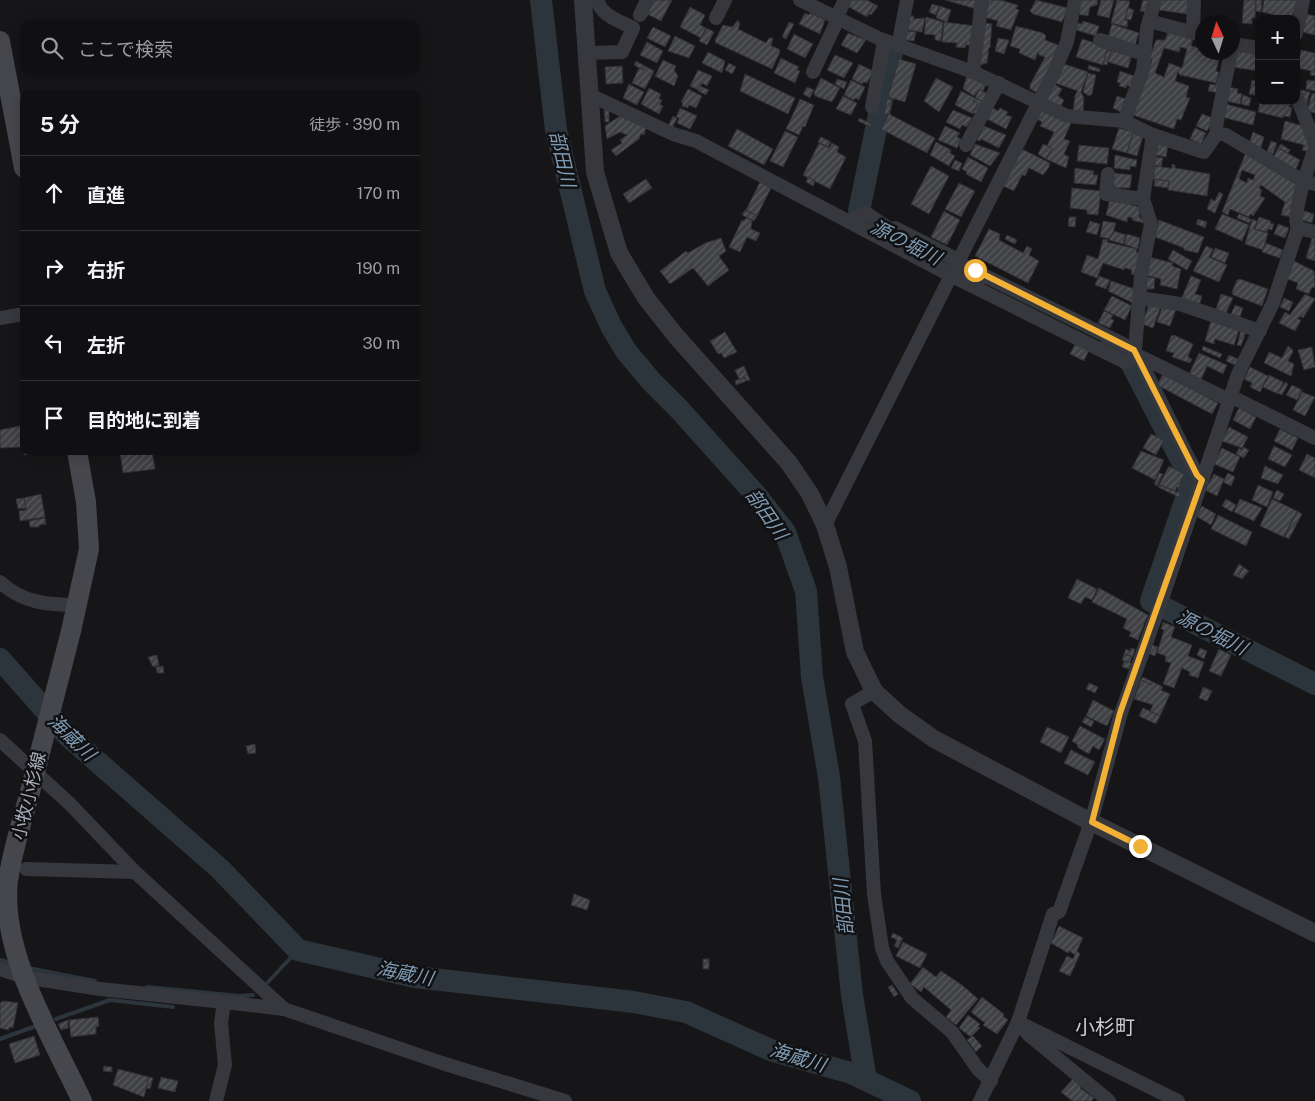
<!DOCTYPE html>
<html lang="ja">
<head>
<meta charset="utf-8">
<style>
  :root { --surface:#101012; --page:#1e1e20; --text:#f1f3f6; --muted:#9c9d9f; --line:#303032 }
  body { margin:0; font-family:"Public Sans","Noto Sans JP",sans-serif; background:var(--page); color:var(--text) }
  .controls { position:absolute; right:15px; top:15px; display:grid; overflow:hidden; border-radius:10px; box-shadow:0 2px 12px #0003 }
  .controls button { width:45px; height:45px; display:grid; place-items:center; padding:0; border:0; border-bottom:1px solid var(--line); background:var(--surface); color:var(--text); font:25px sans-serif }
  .compass { position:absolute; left:1195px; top:15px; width:45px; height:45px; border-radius:50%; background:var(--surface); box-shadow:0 2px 12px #0003; rotate:356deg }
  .stop { position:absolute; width:15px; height:15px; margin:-11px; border:4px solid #f2b134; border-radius:50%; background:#fff }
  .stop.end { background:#f2b134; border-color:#fff; box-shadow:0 1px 5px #0008 }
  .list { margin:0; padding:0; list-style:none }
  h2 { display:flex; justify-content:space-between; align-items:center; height:65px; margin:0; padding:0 20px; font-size:21px }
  h2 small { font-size:16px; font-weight:400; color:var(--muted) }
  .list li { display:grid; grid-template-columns:32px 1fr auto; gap:15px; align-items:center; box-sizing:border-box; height:75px; padding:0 20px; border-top:1px solid var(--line) }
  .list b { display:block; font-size:19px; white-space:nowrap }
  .list em { font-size:16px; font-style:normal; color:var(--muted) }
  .icon { flex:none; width:28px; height:28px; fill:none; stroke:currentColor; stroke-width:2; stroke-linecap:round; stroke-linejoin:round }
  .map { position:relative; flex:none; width:1315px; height:1101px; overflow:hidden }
  .search { position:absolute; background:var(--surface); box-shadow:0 2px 12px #0003; left:20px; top:20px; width:400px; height:55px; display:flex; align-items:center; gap:12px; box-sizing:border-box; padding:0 18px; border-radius:10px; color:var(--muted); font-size:19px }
  .panel { position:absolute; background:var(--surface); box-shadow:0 2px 12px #0003; left:20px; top:90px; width:400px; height:365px; border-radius:10px }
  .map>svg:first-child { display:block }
</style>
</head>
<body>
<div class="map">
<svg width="1315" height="1101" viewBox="0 0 1315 1101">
  <defs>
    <pattern id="building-hatch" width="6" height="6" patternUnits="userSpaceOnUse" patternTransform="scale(1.25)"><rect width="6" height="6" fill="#404145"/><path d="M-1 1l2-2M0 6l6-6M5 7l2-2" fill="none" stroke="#595a5e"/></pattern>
  </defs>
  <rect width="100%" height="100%" fill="#161618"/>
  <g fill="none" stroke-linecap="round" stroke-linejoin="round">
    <!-- stream -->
    <g stroke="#2c353c" stroke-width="4">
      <path d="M0 960 12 963"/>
      <path d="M28 968 95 981"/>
      <path d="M268 982 298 950"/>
      <path d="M147 987 240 996 253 995"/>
      <path d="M56 1019 110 1000 173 1007"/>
      <path d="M0 1039 36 1026"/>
    </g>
    <!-- river -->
    <g stroke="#2c353c" stroke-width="22">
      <path d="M541 0 556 130 595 291 611 326 626 351 651 381 679 409 756 495 785 532 806 591 812 677 829 777 852 995 866 1080"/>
      <path d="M892 52 859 211 863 220 975 278"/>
      <path d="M1111 346 1126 353 1192 481 1151 601 1315 684"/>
      <path d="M0 659 68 736 220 869 298 950 415 977 634 1002 686 1012 773 1051 851 1073 910 1101"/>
    </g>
  </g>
  <!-- building -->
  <g fill="url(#building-hatch)" stroke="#303034" fill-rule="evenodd">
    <path d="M654 0H672L661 21 647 14Z"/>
    <path d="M851 0H867L874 4 867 17 847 6Z"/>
    <path d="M945 0H978L976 9Z"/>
    <path d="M989 0H1000L1018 5 1016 9 1019 10 1011 30 996 26 998 21 984 17Z"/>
    <path d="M1036 0 1068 8 1062 22 1033 14 1030 11Z"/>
    <path d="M1079 0H1098L1097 5 1090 7 1088 16 1076 14Z"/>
    <path d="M1101 0H1114L1109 18 1097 15Z"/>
    <path d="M1117 0 1130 1 1125 20 1128 21 1127 27 1111 23Z"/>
    <path d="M1143 0 1150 1 1147 12 1140 11Z"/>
    <path d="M1160 0H1190L1187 14 1159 10Z"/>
    <path d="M1244 0H1256L1255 18H1252V24L1242 23Z"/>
    <path d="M1256 0H1262L1261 12 1256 11Z"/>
    <path d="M1264 0H1297L1295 12H1293L1291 19 1262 12Z"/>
    <path d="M874 4 878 6 871 15 869 14Z"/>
    <path d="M932 4 939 6 936 15 929 12Z"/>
    <path d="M940 6 951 10 947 22 936 18Z"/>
    <path d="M690 7 705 15 700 25 706 28 701 38 680 27Z"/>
    <path d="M1128 8 1134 10 1131 20 1125 19Z"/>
    <path d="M805 13 809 15 810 13 825 20 820 34 799 24Z"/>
    <path d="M1307 14 1315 16V35L1302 32Z"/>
    <path d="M910 16H914L913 19 925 18 922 32 908 30Z"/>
    <path d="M926 17 943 22 941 41 935 40V35L924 34Z"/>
    <path d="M738 20 740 24 738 29 766 43 769 38H773L771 46 779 49 780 52 772 69 716 43 715 40 723 25 732 27Z"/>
    <path d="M1083 21 1099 26 1096 36 1076 30 1078 23 1082 24Z"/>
    <path d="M789 22 794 24 786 39 782 37Z"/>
    <path d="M944 22 975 26 973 45H966L965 48 956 47 957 43 942 42Z"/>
    <path d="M986 23 992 24 990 48 989 47 987 63 977 66 981 25H986Z"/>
    <path d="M1112 24 1139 33 1135 45 1108 37Z"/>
    <path d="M1016 26 1043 33 1046 36 1045 40 1058 45 1050 69 1036 92 1030 89V85L1045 57 1039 55 1038 52 1035 60 1019 53 1020 49 1010 46Z"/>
    <path d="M653 27 671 36 665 47 647 38Z"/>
    <path d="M707 28 714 32 707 45 699 41Z"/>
    <path d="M907 31 916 32 914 41 905 40Z"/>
    <path d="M1168 32 1193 39 1191 46 1200 48 1199 45 1202 38V52H1223L1222 56H1220L1216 71 1219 72 1216 83 1180 75 1178 72 1175 81 1189 86 1186 97 1190 98 1181 120 1177 119 1174 129 1133 115 1152 60 1149 59 1156 40H1165ZM1181 47 1187 49 1182 68 1169 63 1164 77 1155 73 1164 48 1179 52Z"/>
    <path d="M848 33 866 40 857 53 841 45Z"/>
    <path d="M794 34 813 44 805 58 787 49Z"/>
    <path d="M675 36 695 46 689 58 668 51Z"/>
    <path d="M998 38 1009 40 1004 54 995 51Z"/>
    <path d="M1082 39 1108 47 1103 65 1076 57Z"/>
    <path d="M647 42 663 51 657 63 640 55Z"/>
    <path d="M1112 48 1132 55 1128 68 1108 62Z"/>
    <path d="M1235 48 1259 52 1258 71 1232 67Z"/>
    <path d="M1107 50 1111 51 1107 65 1103 64Z"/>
    <path d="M1301 50 1315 53V76L1310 75 1311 71 1297 68Z"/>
    <path d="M708 52 725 61 722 73 702 63Z"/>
    <path d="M835 55 853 63 844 78 827 70Z"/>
    <path d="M781 58 799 67 797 70 800 71 795 83 774 73Z"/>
    <path d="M899 59 916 64 905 102 888 97Z"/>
    <path d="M663 60 676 66 674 70 678 76 674 86 655 76Z"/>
    <path d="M636 61 645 66 643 70 634 65Z"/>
    <path d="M729 63 736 67 732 74 725 70Z"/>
    <path d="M1061 63 1088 72 1081 92 1084 98 1083 112 1073 111 1075 95 1078 91 1055 83Z"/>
    <path d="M859 64 873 71 867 83 863 82 862 84 852 79Z"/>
    <path d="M1089 65 1100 69 1099 72 1088 69Z"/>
    <path d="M622 66 623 83 606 84 605 67Z"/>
    <path d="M645 66 654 71 645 89 632 83 639 68 643 70Z"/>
    <path d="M698 70 712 76 707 86 702 83 698 90 690 86Z"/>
    <path d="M1120 71 1134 76 1131 87 1127 85 1126 88 1119 86 1120 83 1117 82Z"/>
    <path d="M1088 73 1096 75 1092 94 1089 96 1083 92Z"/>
    <path d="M745 74 795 98 788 114 740 91Z"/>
    <path d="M967 75 986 84 983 91 979 90 974 96 963 89Z"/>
    <path d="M1218 77 1221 78 1219 93 1208 91 1210 84 1216 85Z"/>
    <path d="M821 78 840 88 832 102 815 96 814 93Z"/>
    <path d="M936 78 953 87 939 112 924 101Z"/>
    <path d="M837 79 847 82 844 89 835 84Z"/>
    <path d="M851 80 865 87 859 100 855 98 854 100 844 95Z"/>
    <path d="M1252 80 1259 82V96L1249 94Z"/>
    <path d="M1307 80 1315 81V91L1306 89Z"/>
    <path d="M1053 83 1062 89 1058 96 1064 100 1060 108 1044 99Z"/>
    <path d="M629 84 644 92 637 105 623 98Z"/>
    <path d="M700 86 709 90 706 95 698 91Z"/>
    <path d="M807 87 814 90 810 98 803 94Z"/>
    <path d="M1229 87 1238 89 1237 93 1242 94 1240 104 1225 101Z"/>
    <path d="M649 88 661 94 659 99 662 100 660 105 663 106 659 114 641 104Z"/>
    <path d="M688 89 702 96 696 108 689 105 688 108 682 106 683 103 681 102Z"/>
    <path d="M979 90 987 93 983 102 975 98Z"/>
    <path d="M1302 90 1310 92 1306 108 1301 95Z"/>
    <path d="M961 91 975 98 973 101 978 103 973 114 955 105Z"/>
    <path d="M1312 93 1315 94V113L1307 111Z"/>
    <path d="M1243 95 1251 98 1249 106 1241 104Z"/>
    <path d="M843 96 857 103 851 115 836 109Z"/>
    <path d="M1117 96 1126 99 1121 112 1113 108Z"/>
    <path d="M975 98 983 102 977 114 973 113 978 103 973 101Z"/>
    <path d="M800 99 814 105 805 127 803 126 799 135 786 129Z"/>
    <path d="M887 99 892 100 889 115 884 114Z"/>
    <path d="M1260 101H1290L1289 107H1292L1290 117 1283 116V118L1258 112Z"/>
    <path d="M1225 104 1256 112 1253 125 1222 117Z"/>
    <path d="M680 108 697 116 690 129 677 123 679 118 676 117Z"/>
    <path d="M993 108 998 111 1000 108 1008 112 1006 115 1012 117 1006 129 987 119Z"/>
    <path d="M1039 109 1071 123 1064 139 1070 141 1064 154 1069 157 1066 168 1046 159 1052 148 1047 146 1054 132 1040 126 1042 122 1035 118Z"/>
    <path d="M604 110H609V122H605Z"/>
    <path d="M953 110 972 118 967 127 962 125 960 129 946 122Z"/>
    <path d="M889 114 935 138 927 153 881 129Z"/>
    <path d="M1202 114 1213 118 1207 131 1196 126Z"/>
    <path d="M620 116 646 127 644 135 641 134 639 139 616 156 611 150 622 143 620 140 627 135 620 132 607 139 605 126Z"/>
    <path d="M673 116 677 118 672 128 668 126Z"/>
    <path d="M859 118 872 124 871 127 858 121Z"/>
    <path d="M1285 121 1303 126 1311 142 1309 152 1302 150 1304 145 1281 139Z"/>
    <path d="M945 126 960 133 957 137 961 139 957 148 938 140Z"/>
    <path d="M984 126 1006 135 999 148 981 139 980 141 977 140Z"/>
    <path d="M1119 128 1133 132 1127 153 1112 149Z"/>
    <path d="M1195 128 1206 133 1201 144 1190 139Z"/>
    <path d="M737 129 773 149 764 165 728 146Z"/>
    <path d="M785 131 798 137 783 167 770 161Z"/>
    <path d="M1253 132 1264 137 1260 151 1248 146Z"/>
    <path d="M1133 133 1143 136 1137 156 1127 153Z"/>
    <path d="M821 137 831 142 828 147 818 142Z"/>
    <path d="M1271 141 1277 143 1273 154 1267 152Z"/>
    <path d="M936 142 951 150 950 153 955 156 949 166 930 155Z"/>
    <path d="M819 143 829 148 832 143 839 147 837 152 846 157 830 189 803 175Z"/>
    <path d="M975 144 1000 153 990 166 970 155Z"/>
    <path d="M1043 144 1052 148 1046 159 1038 154Z"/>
    <path d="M1158 144 1168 146 1166 157 1156 155Z"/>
    <path d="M1281 144 1290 150 1288 153 1278 148Z"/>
    <path d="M1079 145 1109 148 1107 164 1077 161Z"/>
    <path d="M1020 148 1050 163 1049 167 1043 175 1029 168 1025 176 1022 175 1014 191 1001 185Z"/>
    <path d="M1278 148 1300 160 1295 171 1272 159Z"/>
    <path d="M1246 152 1297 181 1291 217 1281 215 1285 202 1261 185 1259 188 1262 190 1260 196 1265 198 1253 216 1250 214 1249 217 1230 209 1228 215 1222 212ZM1242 170 1255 175 1253 180 1248 178 1247 183 1239 179Z"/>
    <path d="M1115 155 1137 160 1136 167 1130 166V170L1114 168Z"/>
    <path d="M968 157 988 168 981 182 966 174 967 172 962 169Z"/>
    <path d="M1155 157 1163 158 1161 167 1154 165Z"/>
    <path d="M955 160 962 163 959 171 951 168Z"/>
    <path d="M1172 164 1175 165V168L1210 174 1207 196 1168 190 1169 181 1153 179 1155 166 1169 168H1172Z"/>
    <path d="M931 166 949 176 929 214 911 204Z"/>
    <path d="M1075 168 1094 171 1093 175H1098L1096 185 1074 183Z"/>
    <path d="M1114 173 1132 175 1130 188H1115L1113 185Z"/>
    <path d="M808 177 815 181 813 186 806 182Z"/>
    <path d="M646 179 652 188 629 203 623 194Z"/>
    <path d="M1155 179 1169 181 1168 188 1154 186Z"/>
    <path d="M760 182 771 188 757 216 746 210Z"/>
    <path d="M959 183 975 191 961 217 945 209Z"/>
    <path d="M1072 188 1101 191 1098 215 1087 214V210L1070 208Z"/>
    <path d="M1219 192 1223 194 1215 213 1207 209 1211 199 1215 201Z"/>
    <path d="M1110 199 1139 207 1140 218 1144 219 1143 223 1132 220 1133 218 1128 217 1127 222 1106 215Z"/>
    <path d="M745 210 757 216 754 221 742 215Z"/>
    <path d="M944 211 960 220 947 245 931 237Z"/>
    <path d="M1304 211 1314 214 1312 223 1301 220Z"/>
    <path d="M1222 214 1249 225 1242 241 1215 229Z"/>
    <path d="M1239 214 1251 219 1249 223 1237 218Z"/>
    <path d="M1069 217H1076L1075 227 1068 226Z"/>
    <path d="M1259 217 1271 221 1270 223 1274 224 1272 230 1268 229 1267 232 1255 229Z"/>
    <path d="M746 218 752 220 751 229 760 233 756 241 747 237 740 252 729 247 742 220 744 221Z"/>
    <path d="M1198 219 1207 222 1205 228 1196 224Z"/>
    <path d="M1252 219 1257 221 1254 229 1268 233 1263 250 1245 244Z"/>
    <path d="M1159 220 1204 237 1198 253 1184 250V248L1155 237Z"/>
    <path d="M1090 221 1100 224 1097 235 1086 232Z"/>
    <path d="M1103 221 1116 223 1111 239 1100 237Z"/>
    <path d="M1278 224 1289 228 1285 238 1274 234Z"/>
    <path d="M989 229 1000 234 999 240 1023 253 1027 246 1032 249 1029 255 1039 261 1028 283 975 256Z"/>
    <path d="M1114 231 1126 235 1123 244 1109 240Z"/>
    <path d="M1127 234 1140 238 1138 249 1124 244Z"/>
    <path d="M1007 235 1017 240 1015 244 1005 239Z"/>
    <path d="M721 238 726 251 719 256 729 270 708 286 693 268 670 284 660 271 686 251 688 253 705 243Z"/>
    <path d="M1312 238 1315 239V261L1306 258Z"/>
    <path d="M1103 239 1108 240 1107 242 1137 249 1136 252 1140 253 1135 275 1131 274 1132 270 1125 268 1124 270 1103 263 1097 278 1081 272 1087 255 1098 259Z"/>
    <path d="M1266 243 1283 250 1280 258 1262 252Z"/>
    <path d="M1206 246 1213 249 1209 257 1227 265 1219 282 1193 271Z"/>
    <path d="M1215 248 1229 253 1225 263 1211 257Z"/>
    <path d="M1173 250 1192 261 1187 270 1168 259Z"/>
    <path d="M1149 257 1173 263 1172 266 1181 269 1177 289 1160 285 1161 279 1145 275Z"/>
    <path d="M1294 261 1314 271 1315 288 1312 287 1309 294 1296 289 1298 283 1287 279Z"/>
    <path d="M1099 276 1110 280 1106 289 1095 285Z"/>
    <path d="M1191 276 1201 280 1195 294 1202 296 1199 306 1181 300Z"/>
    <path d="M1145 277 1155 278 1154 289H1144Z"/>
    <path d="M1240 279 1268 289 1262 306 1233 295 1232 292 1237 280Z"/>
    <path d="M1111 281 1135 289 1133 303 1108 291Z"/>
    <path d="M1221 294 1233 298 1225 315 1215 312Z"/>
    <path d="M1305 294 1315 299 1303 318 1300 316 1298 319 1301 320 1295 331 1279 323 1285 312 1290 315Z"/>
    <path d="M1112 296 1132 306 1125 320 1104 310Z"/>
    <path d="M1284 298 1293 302 1289 311 1280 307Z"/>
    <path d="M1150 302 1161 306 1153 328 1142 324Z"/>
    <path d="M1163 304 1176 309 1170 326 1157 322Z"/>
    <path d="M1235 305 1243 308 1240 317 1231 314Z"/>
    <path d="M1104 311 1113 315 1111 319 1114 320 1110 328 1098 323Z"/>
    <path d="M1211 321 1239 330 1234 345 1215 339 1214 344 1205 341Z"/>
    <path d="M1241 330 1246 332 1241 346 1237 345Z"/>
    <path d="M725 332 737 352 724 358 721 353 718 354 710 341Z"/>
    <path d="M1174 335 1193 344 1188 357 1192 359 1190 363 1172 357 1174 353 1166 351 1171 336Z"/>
    <path d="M1075 344 1089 350 1084 361 1070 354Z"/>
    <path d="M1203 346 1222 354 1220 358 1202 350Z"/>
    <path d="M1288 346 1292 349 1293 352 1288 361 1294 364 1291 376 1264 363 1269 352 1282 358Z"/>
    <path d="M1312 347 1315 367 1304 370 1298 350Z"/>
    <path d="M1199 353 1227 365 1223 374 1207 366 1201 380 1189 374Z"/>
    <path d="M1229 355 1238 359 1235 365 1226 361Z"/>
    <path d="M744 366 750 380 747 381 744 377 739 379 735 370Z"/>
    <path d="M1250 367 1268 376 1260 392 1250 387 1252 383 1244 379Z"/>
    <path d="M1163 374 1218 403 1212 414 1157 385Z"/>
    <path d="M1269 375 1283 382 1278 394 1263 387Z"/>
    <path d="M744 377 746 381 736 385 735 381Z"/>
    <path d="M1285 382 1288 384 1282 395 1278 393Z"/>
    <path d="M1292 385 1302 390 1297 400 1286 395Z"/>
    <path d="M1302 392 1315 397 1305 416 1293 410Z"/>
    <path d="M1239 408 1256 417 1250 429 1233 420Z"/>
    <path d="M20 426 24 428V451H29L30 454 25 455 21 447 0 448V430Z"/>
    <path d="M1229 427 1248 437 1242 448 1222 441Z"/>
    <path d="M1280 429 1298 438 1292 450 1274 441Z"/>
    <path d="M1151 434 1164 440 1156 455 1143 448Z"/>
    <path d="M1274 446 1292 455 1285 467 1268 459Z"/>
    <path d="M1243 447 1249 450 1244 458 1236 454 1239 448 1242 450Z"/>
    <path d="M1222 448 1240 457 1233 472 1214 464Z"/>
    <path d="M120 451H152L155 469 123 473Z"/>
    <path d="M1141 451 1164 460 1155 480 1132 468Z"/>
    <path d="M1307 454 1315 458V478L1299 470Z"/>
    <path d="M1169 466 1184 474 1179 488 1177 487 1175 491 1159 485Z"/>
    <path d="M1265 466 1283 475 1278 484 1261 478Z"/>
    <path d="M1159 473 1163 474 1157 486 1154 484Z"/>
    <path d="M1228 473 1235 477 1231 486 1223 482Z"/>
    <path d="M1214 474 1224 479 1217 496 1205 490Z"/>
    <path d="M1159 485 1180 493V498L1158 487Z"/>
    <path d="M1258 485 1273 492 1267 507 1252 500Z"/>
    <path d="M1277 490 1284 494 1280 501 1273 498Z"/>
    <path d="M41 494 45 517 20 521 19 511 26 510 24 498Z"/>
    <path d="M24 498 26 508 18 509 16 499Z"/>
    <path d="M1226 499 1236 505 1232 512 1222 506Z"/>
    <path d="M1240 499 1262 508 1254 521 1234 512Z"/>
    <path d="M1272 499 1297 511 1284 537 1260 526Z"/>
    <path d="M1202 506 1216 514 1211 525 1196 516Z"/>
    <path d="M1297 511 1302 514 1289 539 1285 537Z"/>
    <path d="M1218 515 1252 532 1246 546 1211 529Z"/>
    <path d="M45 518 46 524 39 525V527H30L29 521Z"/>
    <path d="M1239 564 1243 567 1238 577 1233 575Z"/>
    <path d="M1243 567 1249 571 1242 579 1238 577Z"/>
    <path d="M1077 579 1097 589 1092 600 1085 597 1081 604 1068 598Z"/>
    <path d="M1099 588 1148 615 1138 640 1129 636 1131 632 1123 628 1127 619 1092 602Z"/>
    <path d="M1163 622 1175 627 1171 637 1192 645 1188 656 1204 662 1198 678 1189 675 1190 672 1182 668 1174 688 1163 684 1171 663 1165 661 1166 656 1157 653 1164 630 1161 629Z"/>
    <path d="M1152 645 1158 647 1155 656 1149 654Z"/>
    <path d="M1131 648 1135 649 1133 657 1124 654 1126 649 1130 651Z"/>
    <path d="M1200 648 1207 651 1204 659 1197 655Z"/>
    <path d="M1219 649 1231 655 1221 676 1209 671Z"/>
    <path d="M1124 654 1132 657 1130 663 1122 660Z"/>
    <path d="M157 655 159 665 153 667 148 657Z"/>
    <path d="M1124 661 1131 663 1129 669 1122 667Z"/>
    <path d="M163 666 164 673H157L156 667Z"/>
    <path d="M1143 677 1153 682 1151 685 1141 680Z"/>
    <path d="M1141 680 1151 685 1153 682 1163 687 1161 690 1170 694 1160 716 1150 711 1153 705 1134 699Z"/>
    <path d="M1089 683 1098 687 1095 693 1086 689Z"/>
    <path d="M1203 687 1212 691 1207 701 1199 698Z"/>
    <path d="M1093 700 1114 711 1107 726 1086 716Z"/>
    <path d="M1143 708 1160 716 1156 724 1139 716Z"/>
    <path d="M1085 717 1094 721 1091 727 1082 722Z"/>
    <path d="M1080 726 1105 739 1099 750 1093 746 1089 754 1077 747 1078 745 1072 741Z"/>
    <path d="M1047 727 1069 737 1061 753 1040 742Z"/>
    <path d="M255 744 256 753 248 754 246 746Z"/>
    <path d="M1071 750 1095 762 1088 775 1064 763Z"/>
    <path d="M574 894 590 900 587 910 571 905Z"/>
    <path d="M1059 926 1083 938 1077 951 1080 954 1070 976 1059 971 1067 956 1073 959 1075 955 1069 951 1068 953 1051 943Z"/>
    <path d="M893 933 903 938 898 948 894 946 897 940 891 937Z"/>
    <path d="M903 942 927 954 920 968 896 956Z"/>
    <rect x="703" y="959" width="6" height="10"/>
    <path d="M923 967 936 977 941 971 962 985 978 999 956 1025 946 1017 951 1010 924 987 921 992 910 984Z"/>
    <path d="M892 985 898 994 894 997 888 987Z"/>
    <path d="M982 997 1004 1014 1003 1016 1008 1020 997 1034 983 1025 985 1023 971 1012Z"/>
    <path d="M5 1001 18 1003 13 1028 9 1027V1030L0 1028V1005L1 1002Z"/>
    <path d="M968 1015 980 1024 978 1026 980 1028 971 1037 959 1028Z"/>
    <path d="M98 1017 99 1026 96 1027V1034L71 1037 69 1020Z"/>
    <path d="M68 1020V1028L61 1030 58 1024Z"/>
    <path d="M34 1036 40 1055 15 1063 9 1044Z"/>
    <path d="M973 1036 982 1046 976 1052 967 1040Z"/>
    <path d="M104 1066 112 1067V1072L103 1071Z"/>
    <path d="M118 1069 149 1077 144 1097 113 1085Z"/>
    <path d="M149 1077 153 1078 150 1089 146 1088Z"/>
    <path d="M161 1077 178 1081 175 1092 158 1088Z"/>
    <path d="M1074 1078 1082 1085 1080 1088 1094 1098 1091 1101H1072L1061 1092Z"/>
  </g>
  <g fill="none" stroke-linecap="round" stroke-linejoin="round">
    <!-- minor -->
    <g stroke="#37383d" stroke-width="14">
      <path d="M800 0 878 38 973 72 1067 116 1124 121 1153 135 1204 152 1217 133 1216 126 1231 52"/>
      <path d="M640 15 647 0"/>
      <path d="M716 18 725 0"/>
      <path d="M836 18 845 0"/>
      <path d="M1149 21 1202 35"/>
      <path d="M1193 33 1194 0"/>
      <path d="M1296 34 1303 0"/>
      <path d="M1100 40 1144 54"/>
      <path d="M1232 44 1259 48"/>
      <path d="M898 46 907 0"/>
      <path d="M586 53 622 52 633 28C622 22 599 15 598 0"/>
      <path d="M813 72 838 19"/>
      <path d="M973 72 982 0"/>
      <path d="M588 94 673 134 696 141 950 275 1125 362 1137 356 1141 357 1229 400"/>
      <path d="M1296 95 1315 143"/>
      <path d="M872 107 884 41"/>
      <path d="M1124 121 1143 70 1147 28 1155 0"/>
      <path d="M1217 133 1226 135 1303 181 1315 184"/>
      <path d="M1153 135 1143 199 1151 224 1141 275 1135 350 1197 475 1202 480"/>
      <path d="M966 145 999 83"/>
      <path d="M1108 174 1106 194 1143 199"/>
      <path d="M851 221 866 213 891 230 895 228 958 260"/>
      <path d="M1298 228C1290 217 1310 162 1315 148"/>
      <path d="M957 262 1135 350"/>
      <path d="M1139 298 1180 304 1260 331"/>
      <path d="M0 318 24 314"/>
      <path d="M1230 396 1315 438"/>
      <path d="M825 525 1055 70 1067 42 1075 0"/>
      <path d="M0 582C22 603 49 605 78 605"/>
      <path d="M874 691 852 704 865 741 874 894 882 948 887 961 912 998 952 1032 978 1069 991 1081"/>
      <path d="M0 740 70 804 135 872 284 1009"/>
      <path d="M26 869 135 872"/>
      <path d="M0 969 24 977 100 989 224 1002"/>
      <path d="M216 1101 225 1065 221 1023 224 1002 284 1009 442 1063 565 1101"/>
      <path d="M980 1101 1018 1022 1029 1035 1109 1101"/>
      <path d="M1178 1101 1018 1022 1053 914 1059 912 1091 822 1121 713 1163 596 1238 374 1273 303 1298 228 1315 232"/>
    </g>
    <!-- tertiary -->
    <path stroke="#37383d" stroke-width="18" d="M583 0 595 172 619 253 646 298 676 336 789 463 810 494 825 525 838 567 855 652 874 691 899 714 934 739 1091 822 1315 933"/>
    <!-- secondary -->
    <g stroke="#45474d" stroke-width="20">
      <path d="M0 41 24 168"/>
      <path d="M71 631 89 549 86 502 77 451"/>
      <path d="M30 792C22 821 12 851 8 881 0 954 52 1036 82 1101"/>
    </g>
    <!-- secondary-bridge -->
    <path stroke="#45474d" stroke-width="20" d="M30 792 71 631"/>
  </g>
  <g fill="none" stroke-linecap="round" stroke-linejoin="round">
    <!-- route -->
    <path stroke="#f2b134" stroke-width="6" d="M975 270 1134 350 1197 475 1202 480 1120 713 1092 822 1140 846"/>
  </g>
  <g text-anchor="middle" stroke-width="5" stroke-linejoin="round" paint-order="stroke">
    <!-- street labels -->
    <g font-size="18" fill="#a8adb8" stroke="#111113">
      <text transform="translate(29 796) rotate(-76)" y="6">小牧小杉線</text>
    </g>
    <!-- water labels -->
    <g font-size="19" font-style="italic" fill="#7f9bb3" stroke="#111113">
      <text transform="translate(563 159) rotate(77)" y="7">部田川</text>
      <text transform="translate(906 242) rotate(27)" y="7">源の堀川</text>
      <text transform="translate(767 514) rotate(55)" y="7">部田川</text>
      <text transform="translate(1212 632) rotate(27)" y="7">源の堀川</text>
      <text transform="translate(72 737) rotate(44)" y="7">海蔵川</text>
      <text transform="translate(843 907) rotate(-96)" y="7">部田川</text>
      <text transform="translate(405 973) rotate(11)" y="7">海蔵川</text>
      <text transform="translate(798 1057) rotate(17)" y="7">海蔵川</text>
    </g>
    <!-- quarter labels -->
    <g font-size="20" fill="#c9ccd4" stroke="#111113">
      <text x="1105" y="1034">小杉町</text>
    </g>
  </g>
</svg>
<div class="controls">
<button>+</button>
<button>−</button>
</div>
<svg class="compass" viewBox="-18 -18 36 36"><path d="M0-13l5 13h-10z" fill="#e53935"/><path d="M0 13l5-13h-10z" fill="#9c9d9f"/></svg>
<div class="stop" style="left:975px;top:270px"></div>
<div class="stop end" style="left:1140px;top:846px"></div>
<div class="search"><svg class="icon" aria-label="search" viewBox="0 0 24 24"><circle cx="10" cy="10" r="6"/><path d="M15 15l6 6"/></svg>ここで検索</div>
<section class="panel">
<h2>5 分<small>徒歩 · 390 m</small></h2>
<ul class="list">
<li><svg class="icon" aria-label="ahead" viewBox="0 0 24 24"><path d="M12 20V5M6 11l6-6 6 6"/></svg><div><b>直進</b></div><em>170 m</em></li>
<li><svg class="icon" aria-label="right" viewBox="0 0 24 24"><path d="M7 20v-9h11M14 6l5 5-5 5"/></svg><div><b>右折</b></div><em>190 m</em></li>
<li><svg class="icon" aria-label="left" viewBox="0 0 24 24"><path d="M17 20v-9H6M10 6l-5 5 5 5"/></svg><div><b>左折</b></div><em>30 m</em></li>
<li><svg class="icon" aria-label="arrive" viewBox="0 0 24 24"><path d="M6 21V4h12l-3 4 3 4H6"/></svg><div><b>目的地に到着</b></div></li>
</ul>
</section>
</div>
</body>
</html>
